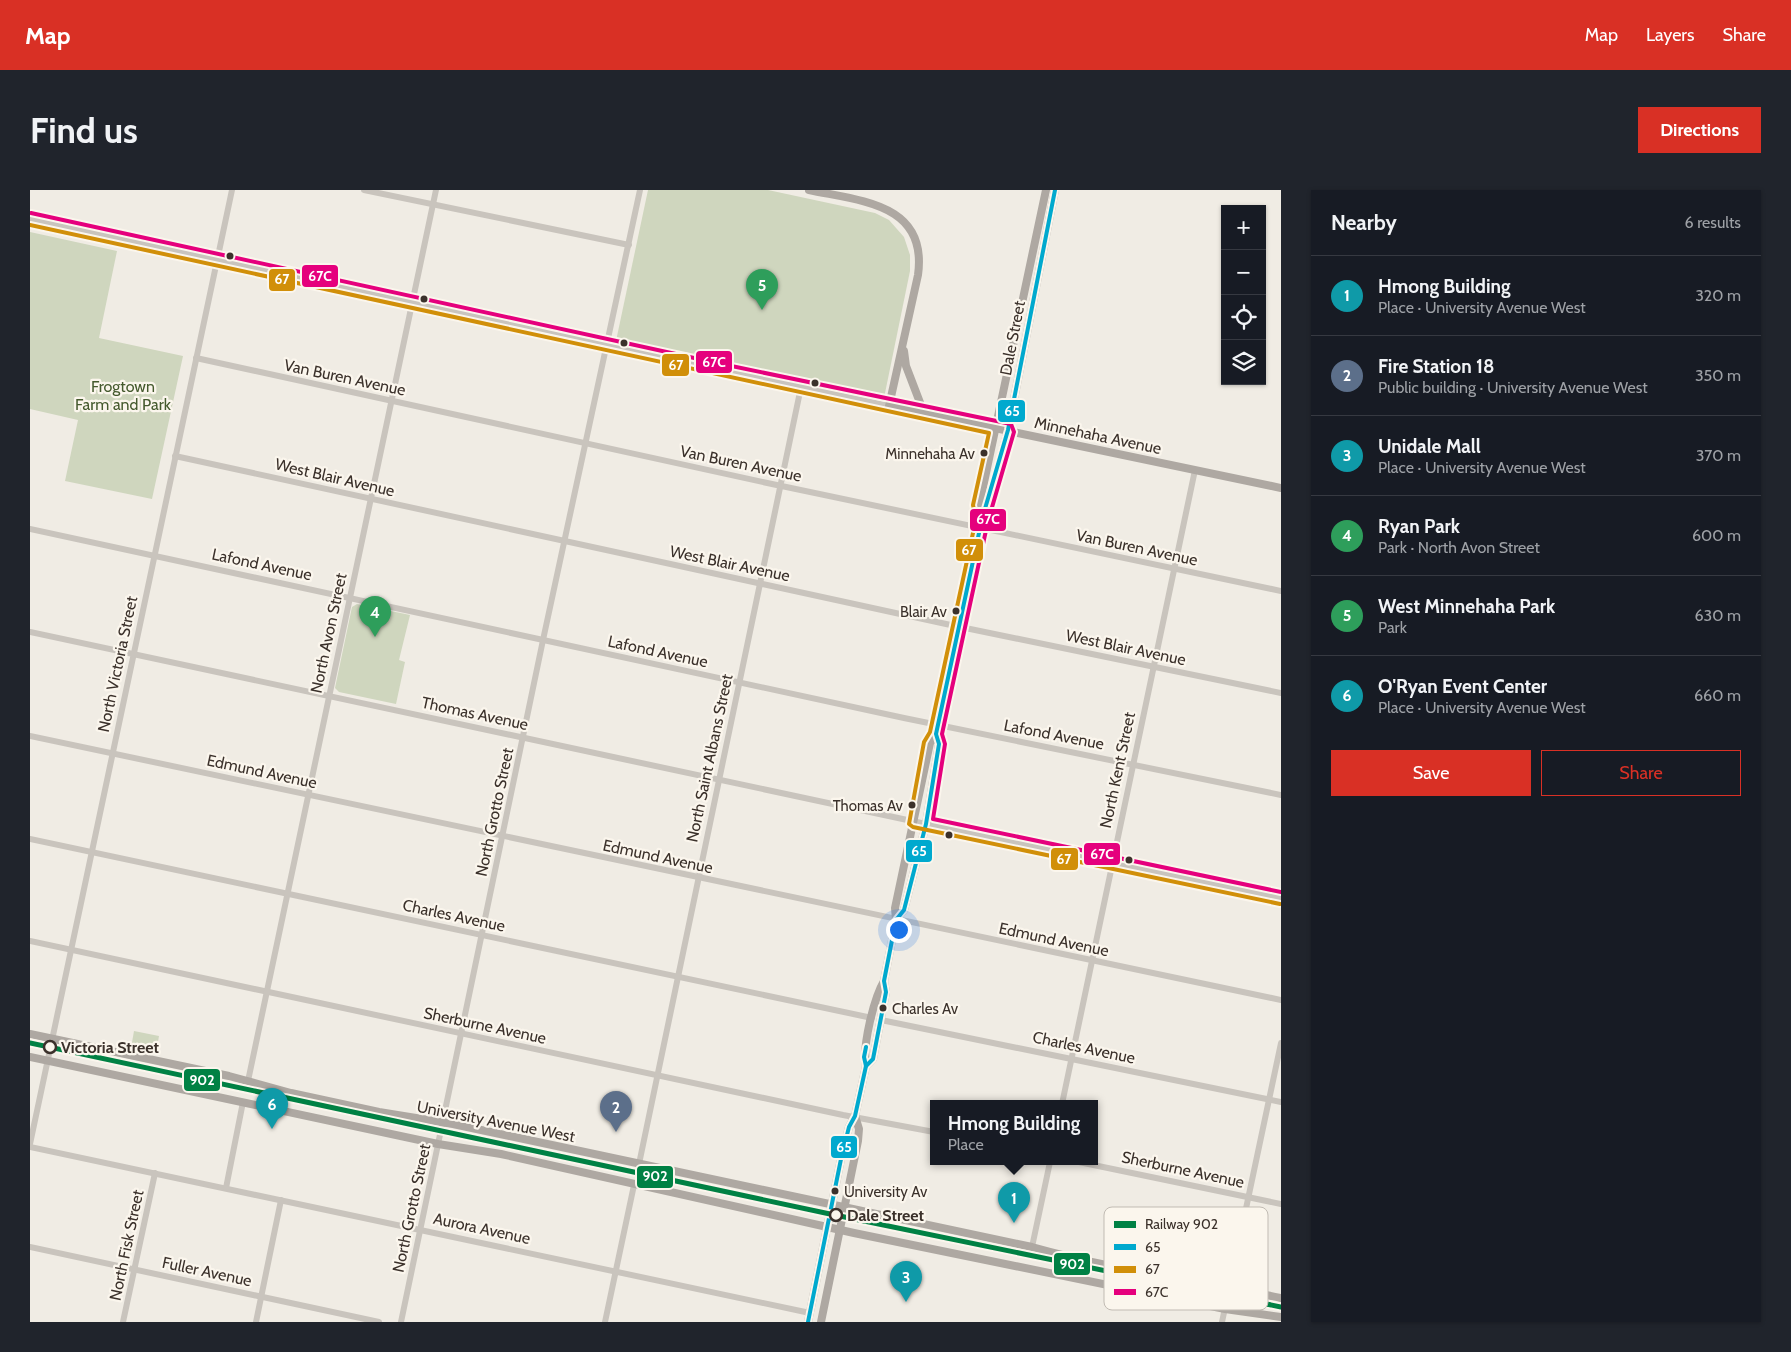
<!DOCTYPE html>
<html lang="en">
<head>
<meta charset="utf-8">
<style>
  :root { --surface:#171b24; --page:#20242c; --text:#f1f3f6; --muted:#9ea1a6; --line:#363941; --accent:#d93025 }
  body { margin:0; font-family:Cabin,sans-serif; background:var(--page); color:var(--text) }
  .controls { position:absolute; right:15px; top:15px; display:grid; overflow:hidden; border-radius:0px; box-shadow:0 1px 4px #0004 }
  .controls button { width:45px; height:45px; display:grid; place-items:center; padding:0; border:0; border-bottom:1px solid var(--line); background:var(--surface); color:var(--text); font:25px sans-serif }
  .you { position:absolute; left:868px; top:739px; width:18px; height:18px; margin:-12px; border:4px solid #fff; border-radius:50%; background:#1a73e8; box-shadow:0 0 0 8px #1a73e833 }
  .badge { display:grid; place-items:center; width:32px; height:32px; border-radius:50%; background:var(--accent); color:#fff; font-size:16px; font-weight:700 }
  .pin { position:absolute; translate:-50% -41px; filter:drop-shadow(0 1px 2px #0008) }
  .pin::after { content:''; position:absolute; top:26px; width:18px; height:15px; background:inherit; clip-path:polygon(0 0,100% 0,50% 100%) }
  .popup { position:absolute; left:900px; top:910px; width:168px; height:65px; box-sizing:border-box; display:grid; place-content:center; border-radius:0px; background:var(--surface); filter:drop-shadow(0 1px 4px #0005); font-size:16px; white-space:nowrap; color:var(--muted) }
  .popup b { font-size:19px; color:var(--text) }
  .popup::after { content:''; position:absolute; left:50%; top:100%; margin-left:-10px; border:10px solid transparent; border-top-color:var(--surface) }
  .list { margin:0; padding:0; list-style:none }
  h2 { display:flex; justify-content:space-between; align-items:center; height:65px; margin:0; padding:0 20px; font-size:21px }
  h2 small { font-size:16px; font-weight:400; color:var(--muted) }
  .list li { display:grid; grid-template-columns:32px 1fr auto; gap:15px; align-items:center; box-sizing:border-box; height:80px; padding:0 20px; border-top:1px solid var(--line) }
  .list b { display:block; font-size:19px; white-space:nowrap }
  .list p { margin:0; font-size:16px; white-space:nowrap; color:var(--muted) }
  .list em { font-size:16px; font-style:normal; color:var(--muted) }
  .actions { display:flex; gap:10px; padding:15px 20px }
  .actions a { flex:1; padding:11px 0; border:1px solid var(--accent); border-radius:0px; text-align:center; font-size:18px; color:var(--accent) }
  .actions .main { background:var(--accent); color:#fff }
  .icon { flex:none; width:28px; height:28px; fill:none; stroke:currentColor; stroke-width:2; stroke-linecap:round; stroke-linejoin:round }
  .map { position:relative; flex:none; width:1251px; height:1132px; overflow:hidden; border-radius:0px }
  header { display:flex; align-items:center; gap:30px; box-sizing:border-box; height:70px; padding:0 25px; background:var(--accent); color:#fff }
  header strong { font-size:24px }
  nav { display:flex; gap:28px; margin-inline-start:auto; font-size:18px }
  .intro { display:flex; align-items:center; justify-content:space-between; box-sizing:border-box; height:120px; padding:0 30px }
  h1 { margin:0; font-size:35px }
  .button { padding:12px 22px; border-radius:0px; background:var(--accent); color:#fff; font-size:18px; font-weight:700 }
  main { display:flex; gap:30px; padding:0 30px }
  aside { flex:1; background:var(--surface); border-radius:0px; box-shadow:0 1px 4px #0004 }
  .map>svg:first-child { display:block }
</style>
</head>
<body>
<header>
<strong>Map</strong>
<nav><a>Map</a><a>Layers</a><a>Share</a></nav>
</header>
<div class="intro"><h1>Find us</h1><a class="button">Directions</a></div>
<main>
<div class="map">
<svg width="1251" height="1132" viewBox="0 0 1251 1132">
  <rect width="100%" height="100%" fill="#f0ece4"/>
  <!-- green -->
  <g fill="#cfd6be">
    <path d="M618 0H738L845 23 859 30 874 47 880 65V81L854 208 586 151Z"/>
    <path d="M0 42 87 61 69 148 153 166 122 309 35 291 48 230 0 219Z"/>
    <path d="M327 414 380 425 369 470 375 472 366 514 309 502 305 498 322 417Z"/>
    <path d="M104 841 129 846 126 863 101 858Z"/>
  </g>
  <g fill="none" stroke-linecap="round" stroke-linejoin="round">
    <!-- minor -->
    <g stroke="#c9c4bd" stroke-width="6">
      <path d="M334 0 599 55"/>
      <path d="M0 29 859 216"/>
      <path d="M166 168 742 294 1251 401"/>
      <path d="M145 266 916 434 1251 503"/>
      <path d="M0 339 874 528 1251 605"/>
      <path d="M0 442 896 634 1251 708"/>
      <path d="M0 546 1251 810"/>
      <path d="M0 649 842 828"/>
      <path d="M0 751 813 925 904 942"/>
      <path d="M851 830 1251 912"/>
      <path d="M218 891 406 0"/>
      <path d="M1032 914 1165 280"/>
      <path d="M0 954 202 0"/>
      <path d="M0 957 780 1123"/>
      <path d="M1049 972 1251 1014"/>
      <path d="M609 974 771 197"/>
      <path d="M196 998 213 912"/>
      <path d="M0 1057 349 1132"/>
      <path d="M1002 1057 1020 972"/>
      <path d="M93 1132 125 983"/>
      <path d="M226 1132 251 1010"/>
      <path d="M371 1132 513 450 610 0"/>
      <path d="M575 1132 604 995"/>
      <path d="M1192 1132 1251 853"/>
    </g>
    <!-- major -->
    <g stroke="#aea8a2" stroke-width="8">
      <path d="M779 0C830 11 898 13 888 85L859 216 1251 298"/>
      <path d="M874 161 876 176 894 223"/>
      <path d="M952 329 949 316 1016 0"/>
      <path d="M866 730 874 720 896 634 909 554 906 544 908 535 952 329 957 318 978 240 1025 0"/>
      <path d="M0 844 199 886 261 903 349 922 423 934 1002 1057C1084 1080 1168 1091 1251 1108"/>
      <path d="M0 867 408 954 471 964 824 1043 1195 1119 1251 1127"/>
      <path d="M836 876 843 869 856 802 854 791 866 730 865 718 900 553 906 544"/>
      <path d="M778 1132 811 969 819 937 825 926 836 876C832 856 844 808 854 791"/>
      <path d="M791 1132 828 951 829 939 825 926"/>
    </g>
    <defs>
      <g id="bus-1">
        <path d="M836 876 843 869 856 802 854 791 866 730 874 720 896 634 909 554 906 544 952 329 978 240 1025 0"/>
        <path d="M778 1132 811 969 819 937 825 926 836 876 834 867 836 857"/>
      </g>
      <path id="bus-2" d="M0 35 959 243 943 315 946 329 900 542 894 552 879 634 883 637 1250 714"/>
      <path id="bus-3" d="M1 23 687 173 981 234 984 242 958 331 912 544 915 554 903 629 1251 702"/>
    </defs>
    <!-- bus-1 casing -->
    <use href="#bus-1" stroke="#fbf6ed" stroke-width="8"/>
    <!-- bus-2 casing -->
    <use href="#bus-2" stroke="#fbf6ed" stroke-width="8"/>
    <!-- bus-3 casing -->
    <use href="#bus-3" stroke="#fbf6ed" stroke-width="8"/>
    <!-- bus-1 -->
    <use href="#bus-1" stroke="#00a9ce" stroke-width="4"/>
    <!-- bus-2 -->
    <use href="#bus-2" stroke="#d18f09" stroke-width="4"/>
    <!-- bus-3 -->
    <use href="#bus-3" stroke="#e5007d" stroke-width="4"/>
    <defs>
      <path id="rail-1" d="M0 853 800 1024 1251 1117"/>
    </defs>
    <!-- rail-1 casing -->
    <use href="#rail-1" stroke="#fbf6ed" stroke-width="9"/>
    <!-- rail-1 -->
    <use href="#rail-1" stroke="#008144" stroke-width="5"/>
  </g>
  <!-- markers -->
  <g fill="#3b312b" stroke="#fbf6ed" stroke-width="2">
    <circle cx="200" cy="66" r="4.5"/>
    <circle cx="394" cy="109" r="4.5"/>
    <circle cx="594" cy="153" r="4.5"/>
    <circle cx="785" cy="193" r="4.5"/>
    <circle cx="954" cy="263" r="4.5"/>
    <circle cx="926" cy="421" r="4.5"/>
    <circle cx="882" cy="615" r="4.5"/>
    <circle cx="919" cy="645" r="4.5"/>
    <circle cx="1099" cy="670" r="4.5"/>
    <circle cx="853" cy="818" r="4.5"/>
    <circle cx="805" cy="1001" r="4.5"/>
  </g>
  <g fill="#fbf6ed" stroke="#3b312b" stroke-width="2.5">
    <circle cx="20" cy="857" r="6"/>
    <circle cx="806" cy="1025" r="6"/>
  </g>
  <g text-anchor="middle" stroke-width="4.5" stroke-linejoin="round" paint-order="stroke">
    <!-- bus labels -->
    <g font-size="15" fill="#3b312b" stroke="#fbf6ed" text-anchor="end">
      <text x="945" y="269">Minnehaha Av</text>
      <text x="917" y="427">Blair Av</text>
      <text x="873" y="621">Thomas Av</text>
      <text x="862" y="824" text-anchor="start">Charles Av</text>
      <text x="814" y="1007" text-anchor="start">University Av</text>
    </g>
    <!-- street labels -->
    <g font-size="16" fill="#3b312b" stroke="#fbf6ed">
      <text transform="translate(982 148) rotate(-79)" y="6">Dale Street</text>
      <text transform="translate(315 187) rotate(12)" y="6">Van Buren Avenue</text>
      <text transform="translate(1068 245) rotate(12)" y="6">Minnehaha Avenue</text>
      <text transform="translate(711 273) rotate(12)" y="6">Van Buren Avenue</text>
      <text transform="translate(305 287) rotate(13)" y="6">West Blair Avenue</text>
      <text transform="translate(1107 357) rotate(12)" y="6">Van Buren Avenue</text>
      <text transform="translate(700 373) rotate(12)" y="6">West Blair Avenue</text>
      <text transform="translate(232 374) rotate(12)" y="6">Lafond Avenue</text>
      <text transform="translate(298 443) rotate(-78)" y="6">North Avon Street</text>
      <text transform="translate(1096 457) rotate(12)" y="6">West Blair Avenue</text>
      <text transform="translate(628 461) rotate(12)" y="6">Lafond Avenue</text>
      <text transform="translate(87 474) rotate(-78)" y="6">North Victoria Street</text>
      <text transform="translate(445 523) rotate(12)" y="6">Thomas Avenue</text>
      <text transform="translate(1024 544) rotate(11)" y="6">Lafond Avenue</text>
      <text transform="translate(679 568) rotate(-78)" y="6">North Saint Albans Street</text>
      <text transform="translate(1087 580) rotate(-78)" y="6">North Kent Street</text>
      <text transform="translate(232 581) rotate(12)" y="6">Edmund Avenue</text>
      <text transform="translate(464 622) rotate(-78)" y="6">North Grotto Street</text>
      <text transform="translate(628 666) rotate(12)" y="6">Edmund Avenue</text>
      <text transform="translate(424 725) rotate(12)" y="6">Charles Avenue</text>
      <text transform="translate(1024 749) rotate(12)" y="6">Edmund Avenue</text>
      <text transform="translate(455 835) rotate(12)" y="6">Sherburne Avenue</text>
      <text transform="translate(1054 857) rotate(12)" y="6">Charles Avenue</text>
      <text transform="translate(466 931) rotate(11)" y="6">University Avenue West</text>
      <text transform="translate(1153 979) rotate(12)" y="6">Sherburne Avenue</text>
      <text transform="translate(381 1018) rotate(-78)" y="6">North Grotto Street</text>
      <text transform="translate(452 1038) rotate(12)" y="6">Aurora Avenue</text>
      <text transform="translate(96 1055) rotate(-78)" y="6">North Fisk Street</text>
      <text transform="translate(177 1081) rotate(12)" y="6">Fuller Avenue</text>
    </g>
    <!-- park labels -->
    <g font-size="16" fill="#455a2e" stroke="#fbf6ed">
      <text x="93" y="202">Frogtown<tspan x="93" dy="18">Farm and Park</tspan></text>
    </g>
    <!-- stop labels -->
    <g font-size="16" font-weight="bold" fill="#3b312b" stroke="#fbf6ed" text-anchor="start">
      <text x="31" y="863">Victoria Street</text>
      <text x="817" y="1031">Dale Street</text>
    </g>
  </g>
  <!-- legend -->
  <rect x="1074" y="1017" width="164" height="103" rx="8" fill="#fbf6ed" stroke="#c1bbb3" stroke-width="1"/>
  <rect x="1084" y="1031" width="22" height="7" fill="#008144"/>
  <rect x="1084" y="1054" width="22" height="6" fill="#00a9ce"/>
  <rect x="1084" y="1076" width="22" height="7" fill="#d18f09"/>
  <rect x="1084" y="1099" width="22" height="6" fill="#e5007d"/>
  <g font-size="14" fill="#3b312b">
    <text x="1115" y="1039">Railway 902</text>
    <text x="1115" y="1062">65</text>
    <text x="1115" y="1084">67</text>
    <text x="1115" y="1107">67C</text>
  </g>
  <g stroke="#fbf6ed" stroke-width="2">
    <rect x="271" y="74" width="38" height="24" rx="5" fill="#e5007d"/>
    <rect x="238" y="78" width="28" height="24" rx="5" fill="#d18f09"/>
    <rect x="665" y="160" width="38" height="24" rx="5" fill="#e5007d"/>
    <rect x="631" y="163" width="29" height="24" rx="5" fill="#d18f09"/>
    <rect x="967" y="209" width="29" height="24" rx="5" fill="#00a9ce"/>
    <rect x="939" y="318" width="38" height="24" rx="5" fill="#e5007d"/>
    <rect x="925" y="348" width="29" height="24" rx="5" fill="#d18f09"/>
    <rect x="875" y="649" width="28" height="24" rx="5" fill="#00a9ce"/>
    <rect x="1053" y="652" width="38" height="24" rx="5" fill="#e5007d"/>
    <rect x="1020" y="657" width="29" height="24" rx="5" fill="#d18f09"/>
    <rect x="153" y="878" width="38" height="24" rx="5" fill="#008144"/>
    <rect x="800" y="945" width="28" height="24" rx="5" fill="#00a9ce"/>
    <rect x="606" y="975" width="38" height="24" rx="5" fill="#008144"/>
    <rect x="1023" y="1062" width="38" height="24" rx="5" fill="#008144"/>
  </g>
  <g font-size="14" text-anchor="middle" font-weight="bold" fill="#fff">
    <text x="290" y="91">67C</text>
    <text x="252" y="94">67</text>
    <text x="684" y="177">67C</text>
    <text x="646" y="180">67</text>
    <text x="982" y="226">65</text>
    <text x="958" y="334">67C</text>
    <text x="939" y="365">67</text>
    <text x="889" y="666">65</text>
    <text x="1072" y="669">67C</text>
    <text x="1034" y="674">67</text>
    <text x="172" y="895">902</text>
    <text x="814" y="962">65</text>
    <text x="625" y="991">902</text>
    <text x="1042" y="1079">902</text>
  </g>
</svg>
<div class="controls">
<button>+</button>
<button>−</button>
<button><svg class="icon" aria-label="locate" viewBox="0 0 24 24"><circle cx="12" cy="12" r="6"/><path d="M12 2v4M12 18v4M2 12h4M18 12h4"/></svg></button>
<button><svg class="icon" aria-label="layers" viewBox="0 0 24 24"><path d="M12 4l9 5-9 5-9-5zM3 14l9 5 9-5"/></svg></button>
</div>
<div class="you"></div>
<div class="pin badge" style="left:984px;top:1033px;background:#0f9aa8">1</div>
<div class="popup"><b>Hmong Building</b>Place</div>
<div class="pin badge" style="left:586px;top:942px;background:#5c6f8a">2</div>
<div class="pin badge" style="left:876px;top:1112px;background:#0f9aa8">3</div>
<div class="pin badge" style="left:345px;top:447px;background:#2e9e5b">4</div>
<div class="pin badge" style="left:732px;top:120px;background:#2e9e5b">5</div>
<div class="pin badge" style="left:242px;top:939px;background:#0f9aa8">6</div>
</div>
<aside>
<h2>Nearby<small>6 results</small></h2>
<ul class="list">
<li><span class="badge" style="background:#0f9aa8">1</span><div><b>Hmong Building</b><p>Place · University Avenue West</p></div><em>320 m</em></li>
<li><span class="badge" style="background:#5c6f8a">2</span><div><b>Fire Station 18</b><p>Public building · University Avenue West</p></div><em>350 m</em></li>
<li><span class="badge" style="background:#0f9aa8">3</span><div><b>Unidale Mall</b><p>Place · University Avenue West</p></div><em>370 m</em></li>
<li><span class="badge" style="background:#2e9e5b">4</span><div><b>Ryan Park</b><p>Park · North Avon Street</p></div><em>600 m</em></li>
<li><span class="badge" style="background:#2e9e5b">5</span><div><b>West Minnehaha Park</b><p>Park</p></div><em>630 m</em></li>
<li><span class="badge" style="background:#0f9aa8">6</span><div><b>O'Ryan Event Center</b><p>Place · University Avenue West</p></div><em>660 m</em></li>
</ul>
<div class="actions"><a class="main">Save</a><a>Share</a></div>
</aside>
</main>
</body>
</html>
